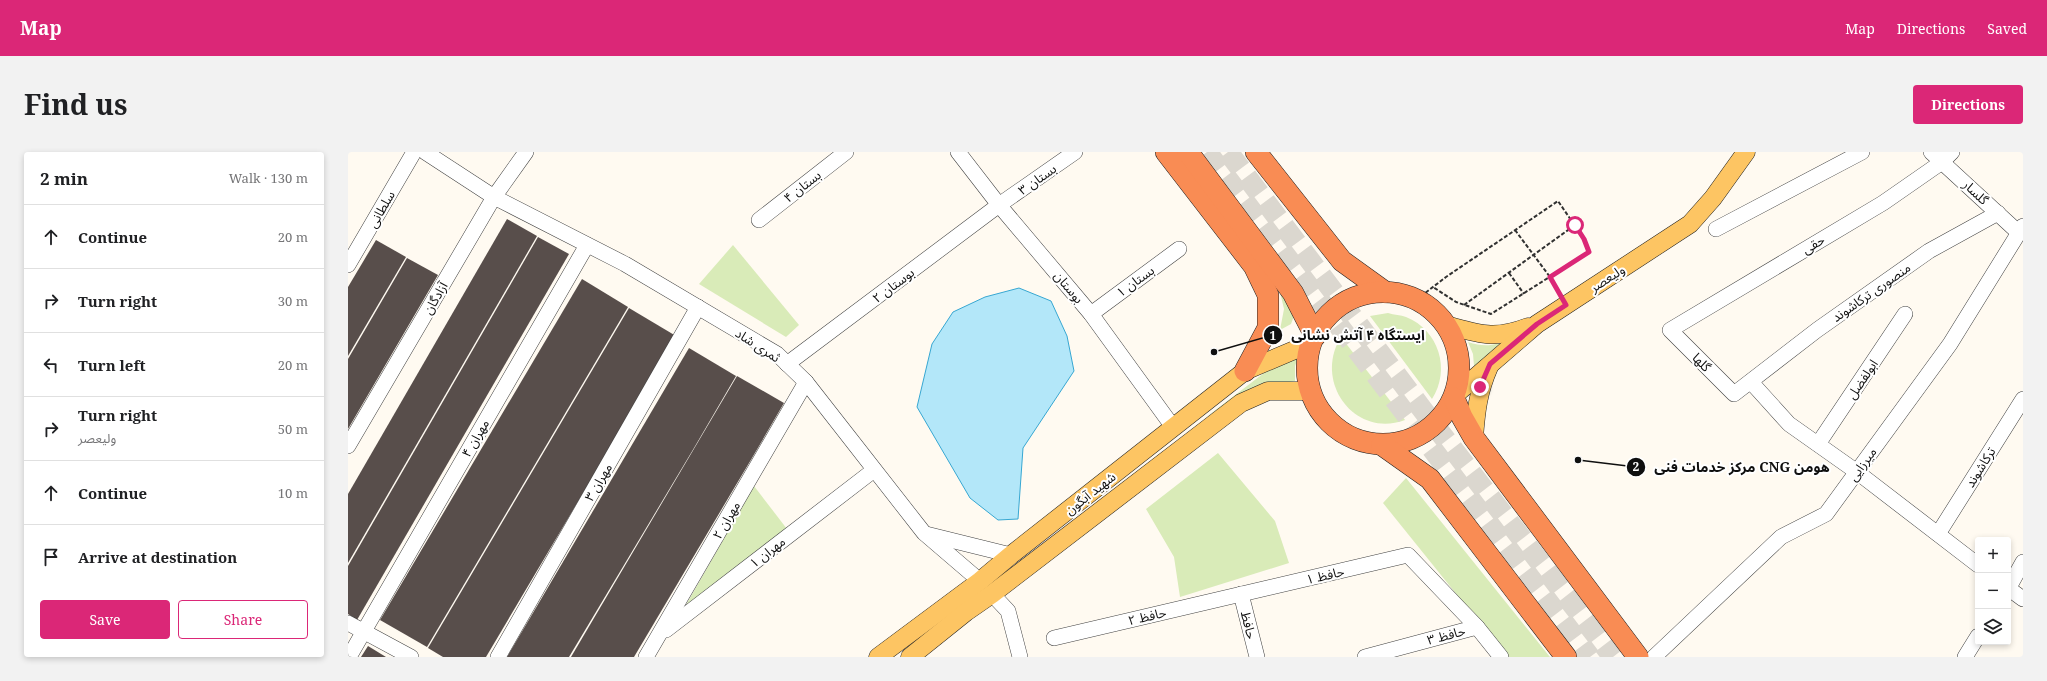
<!DOCTYPE html>
<html lang="en">
<head>
<meta charset="utf-8">
<style>
  :root { --surface:#fff; --page:#f2f2f2; --text:#202124; --muted:#757577; --line:#e0e0e0; --accent:#db2777 }
  body { margin:0; font-family:"Noto Serif","Noto Sans Arabic",serif; background:var(--page); color:var(--text) }
  .controls { position:absolute; right:12px; bottom:12px; display:grid; overflow:hidden; border-radius:4px; box-shadow:0 2px 6px #0003 }
  .controls button { width:36px; height:36px; display:grid; place-items:center; padding:0; border:0; border-bottom:1px solid var(--line); background:var(--surface); color:var(--text); font:20px sans-serif }
  .stop { position:absolute; width:12px; height:12px; margin:-9px; border:3px solid #db2777; border-radius:50%; background:#fff }
  .stop.end { background:#db2777; border-color:#fff; box-shadow:0 1px 4px #0008 }
  .list { margin:0; padding:0; list-style:none }
  h2 { display:flex; justify-content:space-between; align-items:center; height:52px; margin:0; padding:0 16px; font-size:17px }
  h2 small { font-size:13px; font-weight:400; color:var(--muted) }
  .list li { display:grid; grid-template-columns:26px 1fr auto; gap:12px; align-items:center; box-sizing:border-box; height:64px; padding:0 16px; border-top:1px solid var(--line) }
  .list b { display:block; font-size:15px; white-space:nowrap }
  .list p { margin:0; font-size:13px; white-space:nowrap; color:var(--muted) }
  .list em { font-size:13px; font-style:normal; color:var(--muted) }
  .actions { display:flex; gap:8px; padding:12px 16px }
  .actions a { flex:1; padding:9px 0; border:1px solid var(--accent); border-radius:4px; text-align:center; font-size:14px; color:var(--accent) }
  .actions .main { background:var(--accent); color:#fff }
  .icon { flex:none; width:22px; height:22px; fill:none; stroke:currentColor; stroke-width:2; stroke-linecap:round; stroke-linejoin:round }
  .map { position:relative; flex:none; width:1675px; height:505px; overflow:hidden; border-radius:4px }
  header { display:flex; align-items:center; gap:24px; box-sizing:border-box; height:56px; padding:0 20px; background:var(--accent); color:#fff }
  header strong { font-size:19px }
  nav { display:flex; gap:22px; margin-inline-start:auto; font-size:14px }
  .intro { display:flex; align-items:center; justify-content:space-between; box-sizing:border-box; height:96px; padding:0 24px }
  h1 { margin:0; font-size:28px }
  .button { padding:10px 18px; border-radius:4px; background:var(--accent); color:#fff; font-size:14px; font-weight:700 }
  main { display:flex; gap:24px; padding:0 24px }
  aside { flex:1; background:var(--surface); border-radius:4px; box-shadow:0 2px 6px #0003 }
  .map>svg:first-child { display:block }
</style>
</head>
<body>
<header>
<strong>Map</strong>
<nav><a>Map</a><a>Directions</a><a>Saved</a></nav>
</header>
<div class="intro"><h1>Find us</h1><a class="button">Directions</a></div>
<main>
<aside>
<h2>2 min<small>Walk · 130 m</small></h2>
<ul class="list">
<li><svg class="icon" aria-label="ahead" viewBox="0 0 24 24"><path d="M12 20V5M6 11l6-6 6 6"/></svg><div><b>Continue</b></div><em>20 m</em></li>
<li><svg class="icon" aria-label="right" viewBox="0 0 24 24"><path d="M7 20v-9h11M14 6l5 5-5 5"/></svg><div><b>Turn right</b></div><em>30 m</em></li>
<li><svg class="icon" aria-label="left" viewBox="0 0 24 24"><path d="M17 20v-9H6M10 6l-5 5 5 5"/></svg><div><b>Turn left</b></div><em>20 m</em></li>
<li><svg class="icon" aria-label="right" viewBox="0 0 24 24"><path d="M7 20v-9h11M14 6l5 5-5 5"/></svg><div><b>Turn right</b><p>ولیعصر</p></div><em>50 m</em></li>
<li><svg class="icon" aria-label="ahead" viewBox="0 0 24 24"><path d="M12 20V5M6 11l6-6 6 6"/></svg><div><b>Continue</b></div><em>10 m</em></li>
<li><svg class="icon" aria-label="arrive" viewBox="0 0 24 24"><path d="M6 21V4h12l-3 4 3 4H6"/></svg><div><b>Arrive at destination</b></div></li>
</ul>
<div class="actions"><a class="main">Save</a><a>Share</a></div>
</aside>
<div class="map">
<svg width="1675" height="505" viewBox="0 0 1675 505">
  <rect width="100%" height="100%" fill="#fffaf1"/>
  <!-- green -->
  <g fill="#d9ebb8">
    <path d="M385 93 451 173 438 185 351 132Z"/>
    <path d="M934 138 946 164 943 172 932 178 936 157 932 140Z"/>
    <path d="M1040 161C1046 163 1053 163 1058 165 1091 178 1103 218 1084 247L1022 164Z"/>
    <path d="M993 185 1057 268C1006 287 965 229 993 185Z"/>
    <path d="M1164 187V188L1126 214 1125 202 1120 190C1138 196 1147 193 1164 187Z"/>
    <path d="M951 202 947 214V229L907 236 885 247 857 266 916 221Z"/>
    <path d="M870 301 927 369 941 411 832 445 826 405 798 357Z"/>
    <path d="M1058 326 1202 505H1159L1035 351Z"/>
    <path d="M406 334 439 377 338 453Z"/>
  </g>
  <!-- water -->
  <path fill="#b3e7f9" stroke="#37a7d2" d="M671 136 703 149 719 184 726 219 675 296 670 367 650 368 622 346 569 255 584 192 605 160 637 145Z"/>
  <!-- building -->
  <g fill="#584e4b">
    <path d="M159 67 189 84 0 411V342Z"/>
    <path d="M190 85 221 102 9 468 0 462V414Z"/>
    <path d="M28 88 58 105 0 204V135Z"/>
    <path d="M59 106 90 123 0 277V207Z"/>
    <path d="M234 127 280 155 79 495 32 468Z"/>
    <path d="M281 156 328 184 138 505H95L80 496Z"/>
    <path d="M341 196 388 224 346 296 221 505H159Z"/>
    <path d="M389 224 436 251 404 306 286 505H223Z"/>
    <path d="M20 494 38 505H13Z"/>
  </g>
  <g fill="none" stroke-linecap="round" stroke-linejoin="round">
    <!-- highway-tunnel -->
    <g stroke="#dbd7cf" stroke-width="21" stroke-dasharray="21 10" stroke-linecap="butt">
      <path d="M859 0 1242 505"/>
      <path d="M880 0 1074 257 1265 505"/>
    </g>
    <defs>
      <g id="minor">
        <path d="M77 0 146 45 277 112 429 202 458 230 576 381 632 429"/>
        <path d="M610 0 651 53 743 162 825 275"/>
        <path d="M1583 0 1671 81"/>
        <path d="M1604 0 1594 10 1535 51 1322 178 1386 242 1469 178 1581 99 1650 61"/>
        <path d="M411 68 498 0"/>
        <path d="M1368 77 1514 0"/>
        <path d="M0 113 66 0"/>
        <path d="M743 162 831 97"/>
        <path d="M439 212 651 53 727 0"/>
        <path d="M1403 230 1441 272 1509 320 1630 413"/>
        <path d="M1470 292 1557 162"/>
        <path d="M0 294 146 45 178 0"/>
        <path d="M578 382 663 403"/>
        <path d="M1590 382 1675 247"/>
        <path d="M1660 436 1675 447"/>
        <path d="M1660 437 1675 410"/>
        <path d="M644 442 660 459 672 505"/>
        <path d="M893 442 909 505"/>
        <path d="M0 471 63 505"/>
        <path d="M1129 475 1153 505"/>
        <path d="M318 478 526 318"/>
        <path d="M706 486 1060 403 1129 475 1017 505"/>
        <path d="M1 505 239 93"/>
        <path d="M150 505 350 155"/>
        <path d="M298 505 458 230"/>
        <path d="M1306 505 1433 385 1478 362 1602 192 1675 74"/>
        <path d="M1617 505 1630 484"/>
      </g>
      <g id="major">
        <path d="M1098 173C1132 182 1146 188 1180 175"/>
        <path d="M1108 242 1189 172 1342 72 1365 46 1398 0"/>
        <path d="M1126 286C1128 259 1130 240 1141 215"/>
        <path d="M530 505 632 429 663 403 897 219 963 191"/>
        <path d="M562 505 618 460 644 442 893 251 920 239H962"/>
      </g>
      <g id="highway">
        <path d="M818 0 906 114 920 143V176L897 219"/>
        <path d="M840 0 945 141 967 184"/>
        <path d="M908 0 994 109 1037 140"/>
        <circle cx="1035" cy="216" r="76"/>
        <path d="M1106 246 1114 265 1126 286 1290 505"/>
        <path d="M1034 293 1082 327 1218 505"/>
      </g>
    </defs>
    <!-- minor casing -->
    <use href="#minor" stroke="#424242" stroke-width="16"/>
    <!-- major casing -->
    <use href="#major" stroke="#202020" stroke-width="19"/>
    <!-- highway casing -->
    <use href="#highway" stroke="#202020" stroke-width="22"/>
    <!-- path -->
    <g stroke="#313131" stroke-width="2" stroke-dasharray="4 2" stroke-linecap="butt">
      <path d="M1167 78 1202 125 1211 141"/>
      <path d="M1161 121 1176 142"/>
      <path d="M1068 148 1098 125 1210 49 1236 87 1241 100 1143 162 1108 150 1085 135"/>
      <path d="M1116 153 1227 73"/>
    </g>
    <!-- minor -->
    <use href="#minor" stroke="#fff" stroke-width="15"/>
    <!-- major -->
    <use href="#major" stroke="#fdc563" stroke-width="18"/>
    <!-- highway -->
    <use href="#highway" stroke="#f98c54" stroke-width="21"/>
  </g>
  <g fill="none" stroke-linecap="round" stroke-linejoin="round">
    <!-- route -->
    <path stroke="#db2777" stroke-width="5" d="M1132 235 1142 212 1189 172 1218 153 1202 125 1241 100 1236 87 1227 73"/>
  </g>
  <g text-anchor="middle" stroke-width="4" stroke-linejoin="round" paint-order="stroke">
    <!-- street labels -->
    <g font-size="13" fill="#0f0f0f" stroke="#fff">
      <text transform="translate(689 27) rotate(-35)" y="5">بستان ۳</text>
      <text transform="translate(454 34) rotate(-38)" y="5">بستان ۴</text>
      <text transform="translate(1628 40) rotate(43)" y="5">گلسار</text>
      <text transform="translate(33 57) rotate(-60)" y="5">سلطانی</text>
      <text transform="translate(1465 92) rotate(-31)" y="5">حقی</text>
      <text transform="translate(1259 126) rotate(-33)" y="5">ولیعصر</text>
      <text transform="translate(787 129) rotate(-36)" y="5">بستان ۱</text>
      <text transform="translate(545 133) rotate(-37)" y="5">بوستان ۲</text>
      <text transform="translate(721 135) rotate(50)" y="5">بوستان</text>
      <text transform="translate(1523 140) rotate(-35)" y="5">منصوری ترکاشوند</text>
      <text transform="translate(87 146) rotate(-60)" y="5">آزادگان</text>
      <text transform="translate(410 193) rotate(33)" y="5">ثمری شاد</text>
      <text transform="translate(1354 210) rotate(45)" y="5">گلها</text>
      <text transform="translate(1514 227) rotate(-56)" y="5">ابولفضل</text>
      <text transform="translate(127 286) rotate(-60)" y="5">مهران ۴</text>
      <text transform="translate(1514 312) rotate(-54)" y="5">میرزایی</text>
      <text transform="translate(1632 315) rotate(-58)" y="5">ترکاشوند</text>
      <text transform="translate(250 330) rotate(-60)" y="5">مهران ۳</text>
      <text transform="translate(742 341) rotate(-38)" y="5">شهید آبگون</text>
      <text transform="translate(378 368) rotate(-60)" y="5">مهران ۲</text>
      <text transform="translate(419 400) rotate(-38)" y="5">۱ مهران</text>
      <text transform="translate(977 423) rotate(-13)" y="5">حافظ ۱</text>
      <text transform="translate(799 464) rotate(-13)" y="5">حافظ ۲</text>
      <text transform="translate(901 473) rotate(76)" y="5">حافظ</text>
      <text transform="translate(1098 483) rotate(-15)" y="5">حافظ ۳</text>
    </g>
  </g>
  <!-- callouts -->
  <path fill="none" stroke="#0f0f0f" stroke-width="1.5" d="M866 200L925 183M1230 308L1288 315"/>
  <g fill="#0f0f0f" stroke="#fff" stroke-width="1.5">
    <circle cx="866" cy="200" r="4"/>
    <circle cx="1230" cy="308" r="4"/>
    <circle cx="925" cy="183" r="10"/>
    <circle cx="1288" cy="315" r="10"/>
  </g>
  <g font-size="12" text-anchor="middle" font-weight="bold" fill="#fff">
    <text x="925" y="188">1</text>
    <text x="1288" y="319">2</text>
  </g>
  <g font-size="14" text-anchor="middle" font-weight="bold" fill="#0f0f0f" stroke="#fff" stroke-width="4" stroke-linejoin="round" paint-order="stroke">
    <text x="1010" y="188">ایستگاه ۴ آتش نشانی</text>
    <text x="1394" y="320">مرکز خدمات فنی CNG هومن</text>
  </g>
</svg>
<div class="controls">
<button>+</button>
<button>−</button>
<button><svg class="icon" aria-label="layers" viewBox="0 0 24 24"><path d="M12 4l9 5-9 5-9-5zM3 14l9 5 9-5"/></svg></button>
</div>
<div class="stop" style="left:1227px;top:73px"></div>
<div class="stop end" style="left:1132px;top:235px"></div>
</div>
</main>
</body>
</html>
